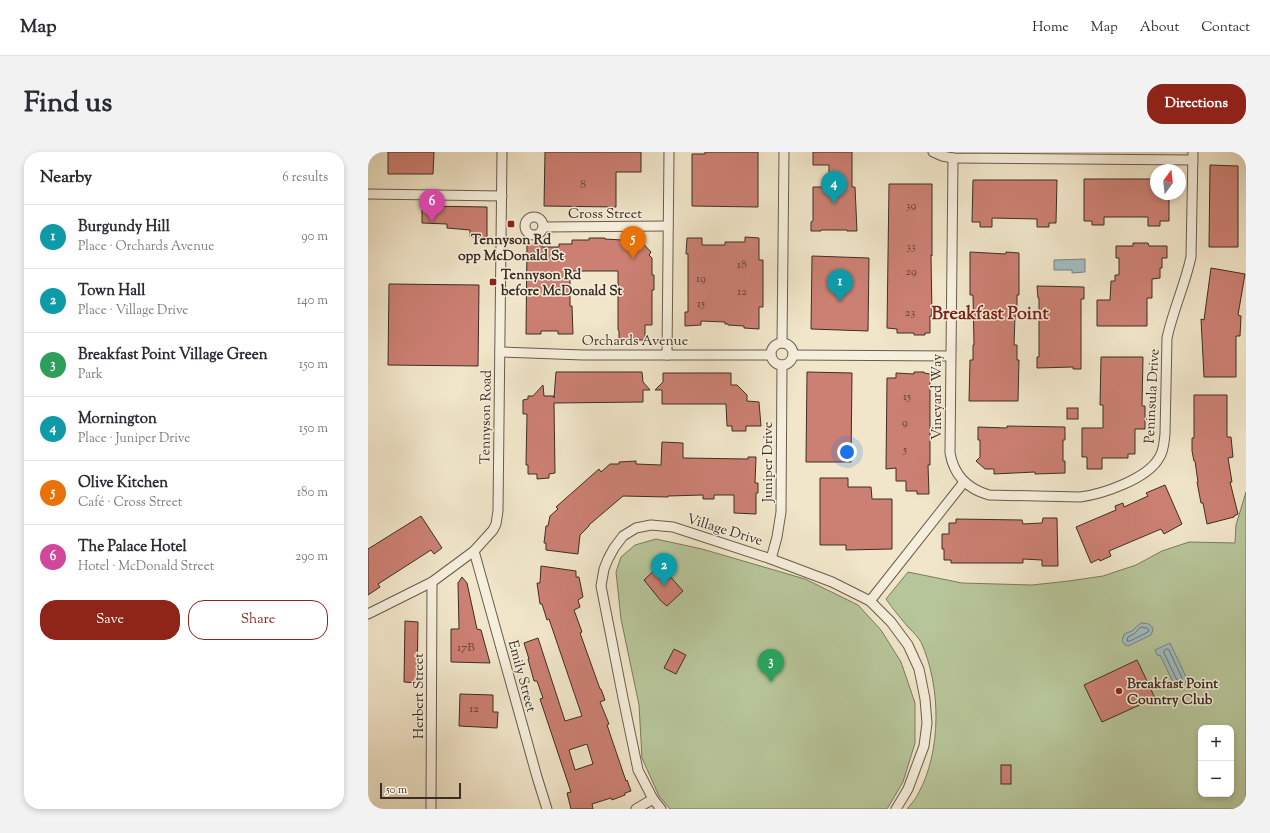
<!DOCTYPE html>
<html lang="en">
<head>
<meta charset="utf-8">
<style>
  :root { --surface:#fff; --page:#f2f2f3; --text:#2b2b33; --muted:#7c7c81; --line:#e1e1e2; --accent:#8f2418 }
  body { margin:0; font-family:"Sorts Mill Goudy",serif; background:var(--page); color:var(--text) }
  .controls { position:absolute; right:12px; bottom:12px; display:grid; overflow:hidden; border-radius:8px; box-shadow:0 2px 6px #0003 }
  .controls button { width:36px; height:36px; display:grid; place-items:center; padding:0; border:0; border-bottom:1px solid var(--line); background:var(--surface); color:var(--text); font:20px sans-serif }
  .compass { position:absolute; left:782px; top:12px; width:36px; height:36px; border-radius:50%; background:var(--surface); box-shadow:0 2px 6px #0003; rotate:15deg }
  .scale { position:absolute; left:12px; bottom:10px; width:81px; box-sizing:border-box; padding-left:4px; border:2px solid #3c2e24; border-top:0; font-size:11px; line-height:14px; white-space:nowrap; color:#3c2e24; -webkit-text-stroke:3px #f6efdd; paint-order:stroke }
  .you { position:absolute; left:479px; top:300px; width:14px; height:14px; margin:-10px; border:3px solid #fff; border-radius:50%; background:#1a73e8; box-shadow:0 0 0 6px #1a73e833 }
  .badge { display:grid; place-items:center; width:26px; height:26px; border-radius:50%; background:var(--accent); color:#fff; font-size:13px; font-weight:700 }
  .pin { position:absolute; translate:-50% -33px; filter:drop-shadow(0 1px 2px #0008) }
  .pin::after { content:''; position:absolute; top:21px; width:14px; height:12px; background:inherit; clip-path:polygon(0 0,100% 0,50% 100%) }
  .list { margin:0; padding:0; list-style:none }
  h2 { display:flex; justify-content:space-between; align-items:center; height:52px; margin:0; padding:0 16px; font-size:17px }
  h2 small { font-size:13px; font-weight:400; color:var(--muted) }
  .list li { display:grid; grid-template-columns:26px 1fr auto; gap:12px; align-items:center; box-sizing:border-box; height:64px; padding:0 16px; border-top:1px solid var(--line) }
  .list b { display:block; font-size:15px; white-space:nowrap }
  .list p { margin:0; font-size:13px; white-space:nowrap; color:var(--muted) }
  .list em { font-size:13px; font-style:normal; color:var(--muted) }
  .actions { display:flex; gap:8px; padding:12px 16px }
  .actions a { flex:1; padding:9px 0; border:1px solid var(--accent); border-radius:16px; text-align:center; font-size:14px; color:var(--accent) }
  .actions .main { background:var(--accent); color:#fff }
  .map { position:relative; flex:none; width:878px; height:657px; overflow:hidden; border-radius:16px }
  header { display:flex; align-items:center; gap:24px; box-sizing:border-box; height:56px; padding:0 20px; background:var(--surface); border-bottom:1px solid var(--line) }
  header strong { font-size:19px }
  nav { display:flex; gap:22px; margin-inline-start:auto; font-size:14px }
  .intro { display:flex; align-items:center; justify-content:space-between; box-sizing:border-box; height:96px; padding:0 24px }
  h1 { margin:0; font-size:28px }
  .button { padding:10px 18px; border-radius:16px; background:var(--accent); color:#fff; font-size:14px; font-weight:700 }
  main { display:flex; gap:24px; padding:0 24px }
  aside { flex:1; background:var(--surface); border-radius:16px; box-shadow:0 2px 6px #0003 }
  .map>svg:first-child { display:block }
</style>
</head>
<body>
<header>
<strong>Map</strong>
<nav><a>Home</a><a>Map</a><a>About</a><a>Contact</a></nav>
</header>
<div class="intro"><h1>Find us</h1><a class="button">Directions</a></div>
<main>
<aside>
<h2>Nearby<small>6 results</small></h2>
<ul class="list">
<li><span class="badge" style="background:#0f9aa8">1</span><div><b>Burgundy Hill</b><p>Place · Orchards Avenue</p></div><em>90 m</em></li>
<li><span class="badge" style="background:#0f9aa8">2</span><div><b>Town Hall</b><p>Place · Village Drive</p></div><em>140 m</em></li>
<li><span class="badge" style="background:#2e9e5b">3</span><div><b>Breakfast Point Village Green</b><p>Park</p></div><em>150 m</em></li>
<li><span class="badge" style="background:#0f9aa8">4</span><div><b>Mornington</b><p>Place · Juniper Drive</p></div><em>150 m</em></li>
<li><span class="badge" style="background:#e8710a">5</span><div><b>Olive Kitchen</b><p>Café · Cross Street</p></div><em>180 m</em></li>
<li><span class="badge" style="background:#d1479c">6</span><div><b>The Palace Hotel</b><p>Hotel · McDonald Street</p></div><em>290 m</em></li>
</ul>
<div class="actions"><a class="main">Save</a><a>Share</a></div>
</aside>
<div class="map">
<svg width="878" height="657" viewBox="0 0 878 657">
  <rect width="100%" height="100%" fill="#f1e6ca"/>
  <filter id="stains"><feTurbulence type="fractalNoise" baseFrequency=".005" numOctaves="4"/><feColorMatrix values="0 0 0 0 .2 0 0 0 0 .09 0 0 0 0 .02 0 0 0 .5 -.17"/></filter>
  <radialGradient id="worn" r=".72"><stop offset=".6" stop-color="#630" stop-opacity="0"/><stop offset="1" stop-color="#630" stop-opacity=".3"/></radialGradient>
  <!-- green -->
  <g fill="#b7c69a" stroke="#7a7a5f" fill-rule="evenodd">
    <path d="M878 340V657H539C543 652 548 647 550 642 574 599 573 534 553 490 550 485 545 480 541 476 533 467 525 457 518 447L540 420 594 431 664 433 701 429 735 424 768 413 794 399 821 390 867 391 868 373ZM833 576H863V642H833Z"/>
    <path d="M288 387 334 397 437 427 490 453 513 478 533 510 547 551V591L535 630 519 657H302L291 644 274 606 271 553 253 467 248 420 253 405 267 393Z"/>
  </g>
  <!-- water -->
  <g fill="#a1bcc2" stroke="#798383">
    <path d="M717 107V120L704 121V118H686V108Z"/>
    <path d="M773 471C779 471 784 472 785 478L783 483 760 494 757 493 754 489 756 482 764 479 769 474Z"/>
    <path d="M802 491 820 529 806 536 803 532 805 530 792 503 790 504 787 498Z"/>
  </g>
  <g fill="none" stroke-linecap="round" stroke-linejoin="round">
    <!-- shore -->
    <g stroke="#6e7573" stroke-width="1">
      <path d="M773 475 779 476 781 478 780 480 762 489H759L760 485 766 482Z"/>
      <path d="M799 497 801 498 814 526V528L811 529 809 528 796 501V499Z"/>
    </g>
  </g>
  <!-- building -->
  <g fill="#cc8073" stroke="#3c2e24" fill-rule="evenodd">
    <path d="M20 0H66L65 22H20Z"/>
    <path d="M177 0H273V20H248V55L176 54Z"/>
    <path d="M337 0H390V55L324 54V2H337Z"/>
    <path d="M445 0H484V35H487L489 79H479V78H453V79H443V70L445 69V35H461V13H445Z"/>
    <path d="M842 13 870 14V95H841Z"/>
    <path d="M716 27H788V42H801V69H792V74H780V65H736V73H724V69H716Z"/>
    <path d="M605 28H689L688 71H681V75H669V67L624 66V75H612V70H604Z"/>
    <path d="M521 32H564V104L563 103 564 164H562V181H557V183H546V181H529V177L519 176Z"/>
    <path d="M54 54 119 55V85H102V78L79 76V72L54 71Z"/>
    <path d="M255 85H269L283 100 281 103 284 106V123H286V138H284V173H277V188H251V179L250 178V119H204V121H202V154H204L205 182H190V179H173V182H158L159 92H174V95H191V92H204V88H221V86H237V87L254 88Z"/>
    <path d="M377 85 391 86V108H395V155H391V177L376 176V174L360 173V172H357V170L333 169V173L317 174V160H320V102H318L319 86H334V93H357V90H377Z"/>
    <path d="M765 91H780L781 94H799V106H794V116H792V126L784 127V146H779V174H729V148H742L743 129H747V123H751V106H748V94H765Z"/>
    <path d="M602 100 638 102V100L651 101V143H649V164H647L646 193H649V208H651L650 249H601L602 208H605V193H606L605 143H602Z"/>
    <path d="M444 104 501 106 500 179 443 177Z"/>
    <path d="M843 116 877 122 870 163 873 164 872 184H868V225H836L833 167 836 168Z"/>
    <path d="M21 132 111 133 110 214 20 213Z"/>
    <path d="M669 134 716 135V147H713V217H705V215L669 216V205H671V146H670Z"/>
    <path d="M733 205H775L774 254H777V277H767V302H760V306H734V317H719V305H714V276H735V253H732Z"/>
    <path d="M188 220H274L275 230 282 238H275V250L186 251 187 321 181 322V326L169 327V322H160V313H158L159 262H155V248L160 247V244H165L175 233 176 244H186V246Z"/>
    <path d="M439 220 484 221 483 310H438Z"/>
    <path d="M546 220H556V221L562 222V313H560L561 342H549V339H538V329H528V316L518 317 519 226H528V221L546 222Z"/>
    <path d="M295 221H363V233H369L379 243V249L391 250 393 274H378V279H364V274H359L358 252H294V238H287L295 230Z"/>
    <path d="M826 243H859V285H863L865 305 860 306 864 330H862L870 362 866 364V365L839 372 835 351H833L829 330H830L827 309H826L824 299V286H826Z"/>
    <rect x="699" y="256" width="11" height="11"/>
    <path d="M639 274 697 275V288H695V309H697V321L667 322V320L626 322V317H617L608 309 612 305V288H610V275L639 276Z"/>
    <path d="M294 290 315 291V306L380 307V305H388L387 331H390V341H388V362L366 361V343H346V347H335V343L300 344V345L255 344 221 373V374L212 383 210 402 178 398V391H176L178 374H180L182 364 190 357 188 355 231 317 233 320 242 312H251V310L268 309V312L293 313Z"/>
    <path d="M452 326H480V335H503L504 347H524V397L478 398V393H452Z"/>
    <path d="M797 333 814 372 796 382 793 377 741 399 743 404 732 409 731 407 723 411 708 375 748 358 747 354 755 351 756 355 780 344 778 341Z"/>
    <path d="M53 364 74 396 66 402 63 398 10 432 12 435 0 443V397Z"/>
    <path d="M675 366H689L690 414H674V408L655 407V411H583V408H576V397H574V382H581V371H588V367L654 368 655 372 674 371Z"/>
    <path d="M292 413 315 439 299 454 293 449 276 428Z"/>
    <path d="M173 414 208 419V425H211L215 445 210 448 212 455 206 458 214 480 212 481 232 537H233L237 548 232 550 241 572 239 573 258 629 259 628 263 639 257 641V643L244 648 243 646 224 652 225 657H203L199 641 203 640 172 547 175 546 169 529H166L160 507H161L156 491 170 486 197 569 214 564 181 467 179 468 174 452H172L169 431H172ZM219 592 225 612 207 618 201 598Z"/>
    <path d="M94 425 99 431 109 477 113 478 122 511 83 510V477H91L90 431Z"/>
    <path d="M37 469 50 470 49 531 36 530Z"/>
    <path d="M306 497 318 503 308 522 296 516Z"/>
    <path d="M769 508 787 546 734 570 716 533Z"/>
    <path d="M92 542 125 543V560H130L129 576 91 574Z"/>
    <rect x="633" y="613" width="10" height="19"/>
  </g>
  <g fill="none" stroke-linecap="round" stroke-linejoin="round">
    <defs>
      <g id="street">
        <path d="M565 0 574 4 585 6 825 8"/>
        <path d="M585 6 582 301C586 324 600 337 621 343L712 345C735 342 779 327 791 306 796 299 796 290 797 282L799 186C805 158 817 133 823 105L825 0"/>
        <path d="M0 42 134 44"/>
        <circle cx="166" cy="74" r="9"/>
        <path d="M175 75 300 74"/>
        <path d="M414 191 416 0"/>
        <circle cx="414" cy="202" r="11"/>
        <path d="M132 200 215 203H403"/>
        <path d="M299 203 301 0"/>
        <path d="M425 203 582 204"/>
        <path d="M106 399 169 625 179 657"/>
        <path d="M403 407 409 385 413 360 414 213"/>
        <path d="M502 449 596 330"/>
        <path d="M0 462 64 430 106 399 125 378 128 372 130 359 134 0"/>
        <path d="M63 657 64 430"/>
        <path d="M268 657 285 647"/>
        <path d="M293 657 285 647 270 618 255 546 233 434 236 417 240 407 246 396 255 384 268 376 283 373 305 375 403 407 464 430 502 449 523 470 540 493 551 517 557 547 559 571 556 594 540 637 528 657"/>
      </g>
    </defs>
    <!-- street casing -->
    <use href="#street" stroke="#695c4e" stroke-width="11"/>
    <!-- street -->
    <use href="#street" stroke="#f6efdd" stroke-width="9"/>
  </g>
  <!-- markers -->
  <g fill="#8f2418" stroke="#f6efdd" stroke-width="1.5">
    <rect x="139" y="68" width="8" height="8" rx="2"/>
    <rect x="121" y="126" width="8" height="8" rx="2"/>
    <circle cx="751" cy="539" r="4"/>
  </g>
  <g text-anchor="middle" stroke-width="3" stroke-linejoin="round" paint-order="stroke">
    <!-- number labels -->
    <g font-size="12" fill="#604238">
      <text x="215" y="36">8</text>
      <text x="543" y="57">39</text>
      <text x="543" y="98">33</text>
      <text x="374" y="116">18</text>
      <text x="543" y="123">29</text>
      <text x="333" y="130">19</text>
      <text x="374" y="143">12</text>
      <text x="333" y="155">15</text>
      <text x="542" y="164">23</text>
      <text x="539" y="248">15</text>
      <text x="537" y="274">9</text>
      <text x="537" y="301">5</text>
      <text x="98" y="499">17B</text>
      <text x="106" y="560">12</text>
    </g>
    <!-- street labels -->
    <g font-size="14" fill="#3c2e24" stroke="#f6efdd">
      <text x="237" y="66">Cross Street</text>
      <text x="267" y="193">Orchards Avenue</text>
      <text transform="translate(783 244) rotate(-87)" y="5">Peninsula Drive</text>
      <text transform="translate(568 245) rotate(-90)" y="5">Vineyard Way</text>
      <text transform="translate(117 265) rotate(-89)" y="5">Tennyson Road</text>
      <text transform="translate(399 310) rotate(-90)" y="5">Juniper Drive</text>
      <text transform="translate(357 377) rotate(17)" y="5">Village Drive</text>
      <text transform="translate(155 524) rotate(75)" y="5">Emily Street</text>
      <text transform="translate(50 544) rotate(-90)" y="5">Herbert Street</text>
    </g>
    <!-- poi labels -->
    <g font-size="14" font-weight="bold" fill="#3c2e24" stroke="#f6efdd" text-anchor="start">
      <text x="143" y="92" text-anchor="middle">Tennyson Rd<tspan x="143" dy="16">opp McDonald St</tspan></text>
      <text x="133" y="127">Tennyson Rd<tspan x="133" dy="16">before McDonald St</tspan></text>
      <text x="759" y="536">Breakfast Point<tspan x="759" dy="16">Country Club</tspan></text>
    </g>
    <!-- district labels -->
    <g font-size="18" font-weight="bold" fill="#7a1f14" stroke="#f6efdd">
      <text x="622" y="167">Breakfast Point</text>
    </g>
  </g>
  <rect width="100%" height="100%" filter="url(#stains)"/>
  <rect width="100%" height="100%" fill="url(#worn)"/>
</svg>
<div class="controls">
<button>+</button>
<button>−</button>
</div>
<svg class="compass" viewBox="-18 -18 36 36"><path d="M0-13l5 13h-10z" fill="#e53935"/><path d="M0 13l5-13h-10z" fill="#7c7c81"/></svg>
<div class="scale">50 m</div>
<div class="you"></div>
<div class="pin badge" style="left:472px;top:150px;background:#0f9aa8">1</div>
<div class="pin badge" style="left:296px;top:434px;background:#0f9aa8">2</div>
<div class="pin badge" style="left:403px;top:530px;background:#2e9e5b">3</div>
<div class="pin badge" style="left:466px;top:52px;background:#0f9aa8">4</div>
<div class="pin badge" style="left:265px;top:107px;background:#e8710a">5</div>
<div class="pin badge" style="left:64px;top:70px;background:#d1479c">6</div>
</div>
</main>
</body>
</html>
